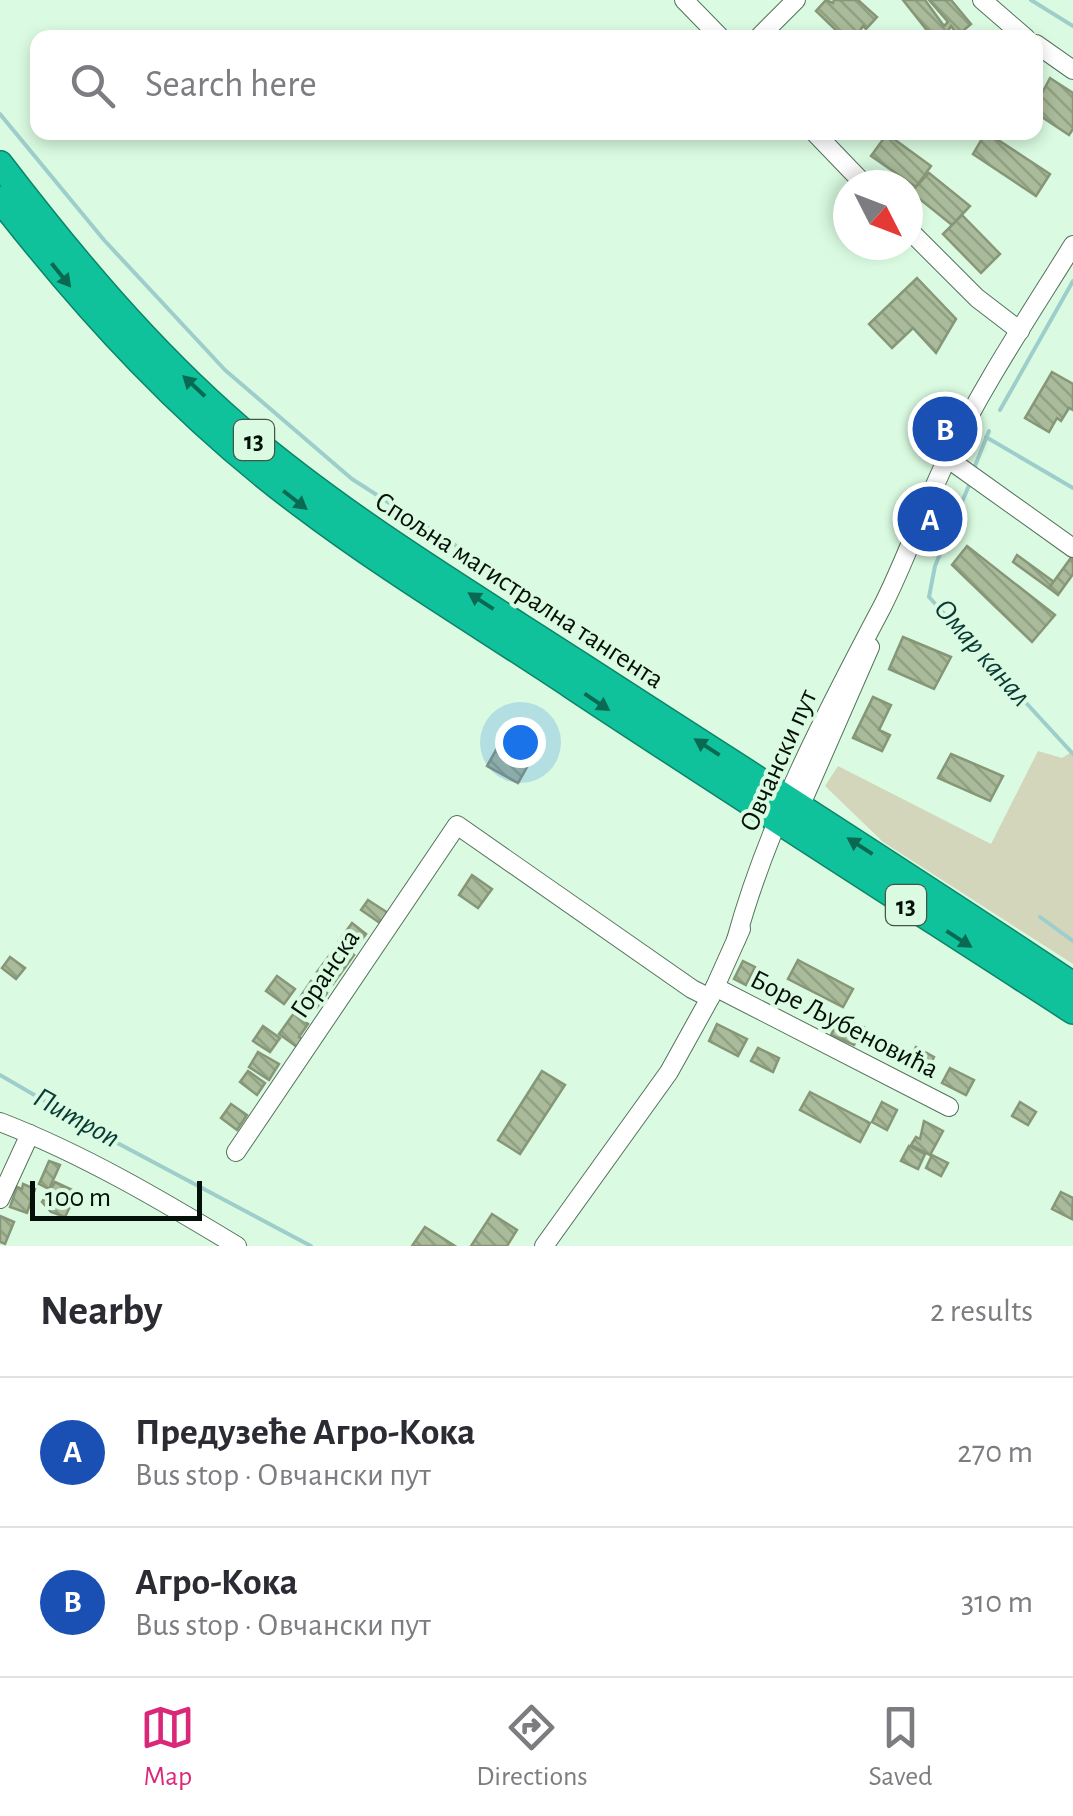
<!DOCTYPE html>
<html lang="en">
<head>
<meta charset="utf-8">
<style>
  :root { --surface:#fff; --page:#f7f7f7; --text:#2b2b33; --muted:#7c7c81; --line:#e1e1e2; --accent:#db2777 }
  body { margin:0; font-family:"Alegreya Sans",sans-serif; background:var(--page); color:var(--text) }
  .compass { position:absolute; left:833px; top:170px; width:90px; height:90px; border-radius:50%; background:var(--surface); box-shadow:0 5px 15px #0003; rotate:132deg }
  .scale { position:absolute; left:30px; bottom:25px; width:172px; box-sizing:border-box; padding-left:10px; border:5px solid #051008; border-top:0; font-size:28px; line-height:35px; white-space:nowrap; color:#051008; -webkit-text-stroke:8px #dafbe1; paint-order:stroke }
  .you { position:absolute; left:520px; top:742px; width:35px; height:35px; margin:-25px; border:8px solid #fff; border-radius:50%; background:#1a73e8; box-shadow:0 0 0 15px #1a73e833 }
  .badge { display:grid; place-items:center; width:65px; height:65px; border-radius:50%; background:var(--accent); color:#fff; font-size:32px; font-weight:700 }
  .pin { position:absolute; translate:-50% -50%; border:5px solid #fff; box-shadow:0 2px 10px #0006 }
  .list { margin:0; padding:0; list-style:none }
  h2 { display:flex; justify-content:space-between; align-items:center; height:130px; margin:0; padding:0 40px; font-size:42px }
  h2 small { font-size:32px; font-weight:400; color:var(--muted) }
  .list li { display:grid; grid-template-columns:65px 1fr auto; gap:30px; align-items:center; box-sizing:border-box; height:150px; padding:0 40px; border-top:2px solid var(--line) }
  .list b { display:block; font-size:38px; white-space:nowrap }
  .list p { margin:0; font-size:32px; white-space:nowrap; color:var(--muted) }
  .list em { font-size:32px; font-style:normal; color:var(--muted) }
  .icon { flex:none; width:55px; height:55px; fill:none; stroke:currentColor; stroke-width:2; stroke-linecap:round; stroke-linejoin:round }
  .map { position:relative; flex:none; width:1073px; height:1246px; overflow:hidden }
  .search { position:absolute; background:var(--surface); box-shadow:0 5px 15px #0003; left:30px; right:30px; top:30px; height:110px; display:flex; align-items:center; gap:25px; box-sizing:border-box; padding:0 35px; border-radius:20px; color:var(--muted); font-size:38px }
  .sheet { height:430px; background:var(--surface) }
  nav { display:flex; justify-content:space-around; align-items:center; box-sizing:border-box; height:140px; border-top:2px solid var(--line); background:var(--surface); font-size:28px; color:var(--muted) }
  nav a { display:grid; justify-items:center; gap:5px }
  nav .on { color:var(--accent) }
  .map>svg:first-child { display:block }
</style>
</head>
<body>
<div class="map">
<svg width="1073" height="1246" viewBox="0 0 1073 1246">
  <defs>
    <pattern id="building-back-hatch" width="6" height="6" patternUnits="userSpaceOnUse" patternTransform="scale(2.5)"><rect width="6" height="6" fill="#a9bb9a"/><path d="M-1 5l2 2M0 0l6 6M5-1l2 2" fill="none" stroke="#90a083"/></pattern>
  </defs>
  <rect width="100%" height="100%" fill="#dafbe1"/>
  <!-- green -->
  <path fill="#d4d6bc" d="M1038 751 1062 758 1073 751V964L883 842 825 786 838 766 991 844Z"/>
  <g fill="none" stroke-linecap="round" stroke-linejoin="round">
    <!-- stream -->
    <g stroke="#9ececb" stroke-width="4">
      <path d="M1031 0 1073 26"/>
      <path d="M0 114 104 240 225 370 352 479 564 615"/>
      <path d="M1000 410 1073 281"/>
      <path d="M986 437 1073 488"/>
      <path d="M975 466 989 431"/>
      <path d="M970 483 935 566 929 597 1073 754"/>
      <path d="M1040 917 1073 941"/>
      <path d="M0 1075 108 1138 311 1246"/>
    </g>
  </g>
  <!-- building -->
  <g fill="url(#building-back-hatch)" stroke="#869677" stroke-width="2.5">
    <path d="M826 0 833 3 834 0H858L877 17 866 29 863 26 855 38H844L816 11Z"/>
    <path d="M903 0H925L944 26 948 22 929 0H951L971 24 958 35 951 26 944 38H933Z"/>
    <path d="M1050 78 1073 93V129L1069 135 1036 113V95L1040 97Z"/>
    <path d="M986 132 1050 174 1036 196 973 154Z"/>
    <path d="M887 134 931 166 916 187 871 156Z"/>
    <path d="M929 173 970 206 952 225 911 192Z"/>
    <path d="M962 215 1000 254 981 273 943 234Z"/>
    <path d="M917 278 956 319 936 353 913 328 892 348 869 324Z"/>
    <path d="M1052 372 1073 384V410L1069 408 1061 421 1057 418 1049 432 1025 418Z"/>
    <path d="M967 546 1055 615 1032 642 952 565Z"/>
    <path d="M1017 555 1054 582 1049 588 1013 562Z"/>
    <path d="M1073 555V574L1058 595 1049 588Z"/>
    <path d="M903 637 951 657 934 689 889 669Z"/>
    <path d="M873 697 891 705 879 730 890 735 882 751 853 738Z"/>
    <path d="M500 743 531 760 518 783 487 766Z"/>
    <path d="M951 754 1003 776 990 801 938 778Z"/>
    <path d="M472 875 492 889 478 908 459 895Z"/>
    <path d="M368 900 388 913 380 923 361 910Z"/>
    <path d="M352 923 366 934 353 951 339 941Z"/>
    <path d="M338 944 354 955 333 984 317 972Z"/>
    <path d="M10 957 25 968 16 979 2 968Z"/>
    <path d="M798 960 853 989 843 1007 788 979Z"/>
    <path d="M743 961 755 967 746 985 734 979Z"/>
    <path d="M277 976 295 989 284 1004 266 991Z"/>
    <path d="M311 981 327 993 317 1007 301 996Z"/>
    <path d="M294 1013 308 1024 299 1037 306 1042 300 1049 279 1034Z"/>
    <path d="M840 1017 864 1027 854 1045 831 1035Z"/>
    <path d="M717 1024 747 1039 738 1056 709 1041Z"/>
    <path d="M263 1026 280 1038 270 1052 253 1041Z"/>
    <path d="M916 1047 934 1057 925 1075 907 1065Z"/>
    <path d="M758 1048 779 1058 773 1072 751 1061Z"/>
    <path d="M258 1052 279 1064 269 1080 249 1067Z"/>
    <path d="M950 1068 974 1080 966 1095 942 1083Z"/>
    <path d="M248 1071 265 1083 257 1095 240 1082Z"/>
    <path d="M542 1071 565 1085 520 1154 498 1140Z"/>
    <path d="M810 1092 870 1123 860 1142 800 1110Z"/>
    <path d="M882 1102 897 1110 887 1130 872 1122Z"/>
    <path d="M1020 1102 1036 1112 1028 1125 1012 1116Z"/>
    <path d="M231 1104 247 1115 237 1130 221 1118Z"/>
    <path d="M924 1121 943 1131 930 1155 911 1145 916 1137 920 1139Z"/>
    <path d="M909 1146 925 1154 918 1169 901 1161Z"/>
    <path d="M932 1155 948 1163 941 1176 926 1168Z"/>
    <path d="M49 1161 60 1165 49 1189 39 1184Z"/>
    <path d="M55 1182 77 1192 65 1217 51 1212 42 1202Z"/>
    <path d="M23 1184 35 1189 27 1213 10 1207 17 1187 22 1189Z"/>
    <path d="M1061 1192 1073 1198 1072 1219 1052 1209Z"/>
    <path d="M492 1214 517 1230 507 1246H471Z"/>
    <path d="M0 1216 14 1222 5 1244 0 1242Z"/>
    <path d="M425 1227 455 1246H412Z"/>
  </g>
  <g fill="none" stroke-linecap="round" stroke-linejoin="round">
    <defs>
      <g id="minor">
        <path d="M684 0 721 38"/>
        <path d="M982 0 1026 38"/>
        <path d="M758 38 796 0"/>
        <path d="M1036 44 1073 70"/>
        <path d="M814 132 865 185"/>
        <path d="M908 229 977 298 1020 331"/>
        <path d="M947 458 1073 548"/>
        <path d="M796 816 870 647"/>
        <path d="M736 940C768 823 826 713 882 607 906 560 923 509 946 461 982 386 1029 316 1073 245"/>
        <path d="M715 987 949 1107"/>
        <path d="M0 1122C83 1154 161 1200 237 1246"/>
        <path d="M236 1152 457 825 692 989 710 998"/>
        <path d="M0 1199 30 1134"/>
        <path d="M544 1246 669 1072 710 998 741 929"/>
      </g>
      <g id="highway">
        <path d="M0 164C72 258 148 349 238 427 343 517 463 589 579 664 744 771 910 876 1073 985"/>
        <path d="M0 199C89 313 185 418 302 505 388 570 482 626 572 686 738 796 906 903 1073 1011"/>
      </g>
    </defs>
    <!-- minor casing -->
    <use href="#minor" stroke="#55725c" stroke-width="20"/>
    <!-- highway casing -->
    <use href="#highway" stroke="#0c8468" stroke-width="28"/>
    <!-- minor -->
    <use href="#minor" stroke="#fff" stroke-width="18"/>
    <!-- highway -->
    <use href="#highway" stroke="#10c29b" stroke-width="25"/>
  </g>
  <!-- one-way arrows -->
  <defs><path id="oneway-solid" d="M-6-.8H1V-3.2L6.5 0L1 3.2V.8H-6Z" transform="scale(2.5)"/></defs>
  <g fill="#0a6952">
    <use href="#oneway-solid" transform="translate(61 275) rotate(51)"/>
    <use href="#oneway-solid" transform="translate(194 386) rotate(-137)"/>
    <use href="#oneway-solid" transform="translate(295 500) rotate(38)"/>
    <use href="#oneway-solid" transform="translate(481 601) rotate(-147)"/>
    <use href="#oneway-solid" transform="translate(597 702) rotate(34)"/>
    <use href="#oneway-solid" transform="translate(707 747) rotate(-147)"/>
    <use href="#oneway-solid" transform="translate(860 846) rotate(-147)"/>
    <use href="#oneway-solid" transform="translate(959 939) rotate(33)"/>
  </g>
  <g text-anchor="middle" stroke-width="8" stroke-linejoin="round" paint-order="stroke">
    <!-- shield labels -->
    <g fill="#dafbe1" stroke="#455649" stroke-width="2.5">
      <rect x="234" y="420" width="40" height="40" rx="8"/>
      <rect x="886" y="885" width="40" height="40" rx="8"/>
    </g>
    <g font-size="25" font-weight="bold" fill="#051008">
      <text x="254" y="449">13</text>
      <text x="906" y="914">13</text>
    </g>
    <!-- street labels -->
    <g font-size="28" fill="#051008" stroke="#dafbe1">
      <text transform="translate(520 589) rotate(33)" y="10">Спољна магистрална тангента</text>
      <text transform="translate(777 760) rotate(-66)" y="10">Овчански пут</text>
      <text transform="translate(324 973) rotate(-56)" y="10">Горанска</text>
      <text transform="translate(845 1023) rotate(27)" y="10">Боре Љубеновића</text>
    </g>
    <!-- water labels -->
    <g font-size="30" font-style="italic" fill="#0a3937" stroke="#dafbe1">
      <text transform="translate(983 652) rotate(49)" y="10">Омар канал</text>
      <text transform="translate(77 1117) rotate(29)" y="10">Питроп</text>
    </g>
  </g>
</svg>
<svg class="compass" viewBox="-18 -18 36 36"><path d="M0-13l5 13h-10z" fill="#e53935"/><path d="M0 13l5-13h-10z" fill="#7c7c81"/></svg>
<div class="scale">100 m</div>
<div class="you"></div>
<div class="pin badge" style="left:930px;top:519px;background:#1a4fb4">A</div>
<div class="pin badge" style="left:945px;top:429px;background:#1a4fb4">B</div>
<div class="search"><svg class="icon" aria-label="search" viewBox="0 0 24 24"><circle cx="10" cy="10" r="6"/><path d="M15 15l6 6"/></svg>Search here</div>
</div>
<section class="sheet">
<h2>Nearby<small>2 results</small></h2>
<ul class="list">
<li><span class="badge" style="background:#1a4fb4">A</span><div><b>Предузеће Агро-Кока</b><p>Bus stop · Овчански пут</p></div><em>270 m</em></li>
<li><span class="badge" style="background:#1a4fb4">B</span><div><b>Агро-Кока</b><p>Bus stop · Овчански пут</p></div><em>310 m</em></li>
</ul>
</section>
<nav>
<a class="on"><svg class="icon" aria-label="map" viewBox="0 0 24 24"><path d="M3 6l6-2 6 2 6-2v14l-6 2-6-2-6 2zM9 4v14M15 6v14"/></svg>Map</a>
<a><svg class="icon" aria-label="directions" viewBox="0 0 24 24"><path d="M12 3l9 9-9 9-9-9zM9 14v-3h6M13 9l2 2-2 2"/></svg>Directions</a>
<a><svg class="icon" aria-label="saved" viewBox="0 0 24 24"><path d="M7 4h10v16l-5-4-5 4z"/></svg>Saved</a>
</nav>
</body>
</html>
